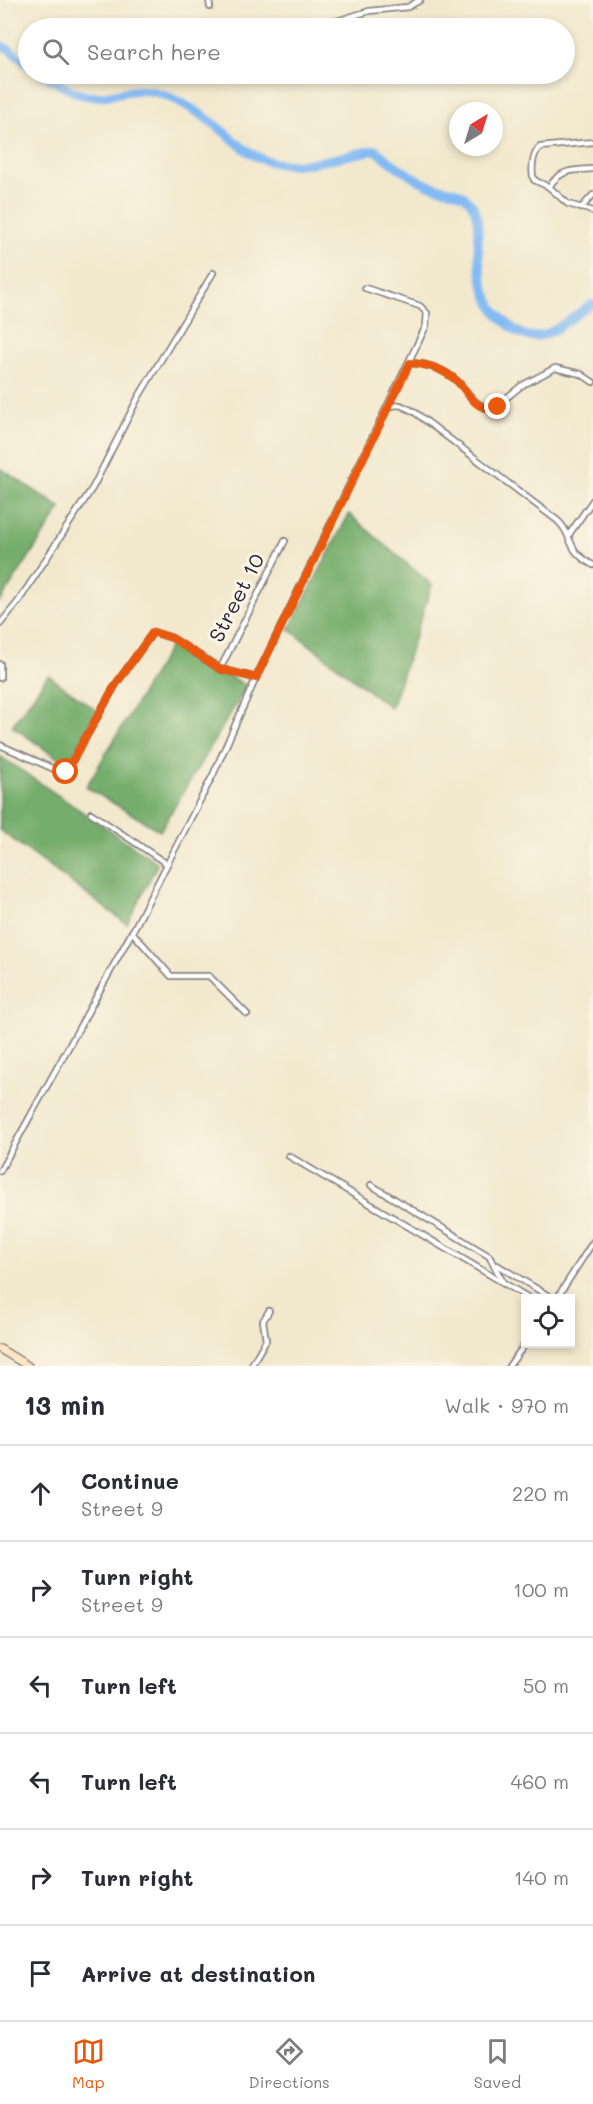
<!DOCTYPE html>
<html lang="en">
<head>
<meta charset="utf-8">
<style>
  :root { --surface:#fff; --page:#f7f7f7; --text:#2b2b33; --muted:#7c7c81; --line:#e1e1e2; --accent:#ea580c }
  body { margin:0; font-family:Mali,sans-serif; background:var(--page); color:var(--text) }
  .controls { position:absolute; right:18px; bottom:18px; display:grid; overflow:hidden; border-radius:0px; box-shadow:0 3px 9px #0003 }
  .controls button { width:54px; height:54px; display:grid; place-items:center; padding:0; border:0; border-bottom:2px solid var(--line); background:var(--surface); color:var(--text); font:30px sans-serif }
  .compass { position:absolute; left:449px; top:102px; width:54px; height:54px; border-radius:50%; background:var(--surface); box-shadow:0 3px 9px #0003; rotate:38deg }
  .stop { position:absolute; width:18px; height:18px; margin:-14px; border:4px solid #ea580c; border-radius:50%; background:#fff }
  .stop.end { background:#ea580c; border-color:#fff; box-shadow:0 2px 6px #0008 }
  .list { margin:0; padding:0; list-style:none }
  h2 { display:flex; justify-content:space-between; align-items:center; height:78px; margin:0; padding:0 24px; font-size:26px }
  h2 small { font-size:20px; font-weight:400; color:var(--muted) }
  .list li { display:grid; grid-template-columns:39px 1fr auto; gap:18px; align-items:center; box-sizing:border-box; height:96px; padding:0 24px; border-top:2px solid var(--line) }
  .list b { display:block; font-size:22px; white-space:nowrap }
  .list p { margin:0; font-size:20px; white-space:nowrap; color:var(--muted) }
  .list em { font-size:20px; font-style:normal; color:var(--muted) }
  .icon { flex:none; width:33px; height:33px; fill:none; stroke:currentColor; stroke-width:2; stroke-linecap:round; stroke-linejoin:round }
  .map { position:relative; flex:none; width:593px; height:1366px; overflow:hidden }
  .search { position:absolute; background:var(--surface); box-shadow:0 3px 9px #0003; left:18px; right:18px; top:18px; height:66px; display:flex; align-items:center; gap:15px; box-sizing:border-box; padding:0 21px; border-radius:33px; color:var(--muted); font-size:22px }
  .sheet { height:654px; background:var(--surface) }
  nav { display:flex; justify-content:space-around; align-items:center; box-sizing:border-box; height:84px; border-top:2px solid var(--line); background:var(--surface); font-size:16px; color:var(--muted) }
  nav a { display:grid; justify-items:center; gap:3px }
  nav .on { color:var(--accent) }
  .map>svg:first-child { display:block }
</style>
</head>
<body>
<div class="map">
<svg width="593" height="1366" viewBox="0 0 593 1366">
  <rect width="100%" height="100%" fill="#fcf5e5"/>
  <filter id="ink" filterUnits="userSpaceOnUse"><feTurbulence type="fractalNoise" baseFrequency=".0167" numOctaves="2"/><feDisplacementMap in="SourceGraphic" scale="12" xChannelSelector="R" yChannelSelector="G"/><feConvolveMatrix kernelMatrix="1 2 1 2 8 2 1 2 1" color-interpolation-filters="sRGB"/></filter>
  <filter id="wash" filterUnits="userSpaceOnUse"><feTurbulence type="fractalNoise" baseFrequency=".008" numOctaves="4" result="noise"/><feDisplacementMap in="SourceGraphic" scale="24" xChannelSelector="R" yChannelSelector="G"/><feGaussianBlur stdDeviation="1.35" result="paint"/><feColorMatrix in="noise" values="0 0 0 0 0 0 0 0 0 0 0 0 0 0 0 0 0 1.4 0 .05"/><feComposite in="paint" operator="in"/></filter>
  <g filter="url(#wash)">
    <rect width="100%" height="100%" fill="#f2e8cd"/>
    <!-- forest -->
    <g fill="#75ad6c" stroke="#4c6854" stroke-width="1.5">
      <path d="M0 468 61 508 0 602Z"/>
      <path d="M349 514 432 585 391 708 289 629Z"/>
      <path d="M172 643 247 686 160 831 86 787Z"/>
      <path d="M48 675 100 713 66 764 12 726Z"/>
      <path d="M0 756 158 863 127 924 0 830Z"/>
    </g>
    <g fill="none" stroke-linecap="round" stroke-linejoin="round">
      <!-- river -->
      <g stroke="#83baf3" stroke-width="9">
        <path d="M0 45 9 49 28 65"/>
        <path d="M42 74C54 81 69 91 83 95 106 101 131 85 155 92 175 97 202 114 218 127 236 142 252 159 276 163 307 169 345 154 376 150 388 161 409 175 424 183 439 191 458 187 469 201 479 212 478 226 478 240 479 273 483 305 510 326 518 333 528 339 539 336 558 333 576 312 593 304"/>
      </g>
    </g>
  </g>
  <g filter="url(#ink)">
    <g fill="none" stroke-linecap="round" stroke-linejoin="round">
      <defs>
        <g id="street">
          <path d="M209 0 210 7"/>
          <path d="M314 28 369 11 408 7 420 0"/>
          <path d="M593 142 540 147C532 154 531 171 534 180L549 187 568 204 593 211"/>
          <path d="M549 187C560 169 574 170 593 169"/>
          <path d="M581 208 593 195"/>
          <path d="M410 363C427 364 444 369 457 381 471 394 472 405 493 409L521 386 555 368 581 374 593 382"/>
          <path d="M389 406 400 405 413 411 558 521C575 537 564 549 593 565"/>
          <path d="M568 536 593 500"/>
          <path d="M0 624 18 602 93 487 138 398 213 273"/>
          <path d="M0 664V678"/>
          <path d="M220 669 285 541"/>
          <path d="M0 745 63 773 66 772 116 684 153 632 172 638 220 669 256 678"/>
          <path d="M91 813 167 864"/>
          <path d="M132 932 171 976H209L247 1014"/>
          <path d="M289 1156 529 1298"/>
          <path d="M0 1171 137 923 213 775 256 678 426 326 427 313 420 306 365 288"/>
          <path d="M371 1185 489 1256 504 1284"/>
          <path d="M497 1265 552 1298"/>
          <path d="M557 1298 593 1242"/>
          <path d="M251 1366 266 1340 263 1321 269 1311"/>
          <path d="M509 1366 526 1343"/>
        </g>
        <path id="secondary" d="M0 1349 28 1366"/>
      </defs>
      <!-- street casing -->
      <use href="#street" stroke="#8a8584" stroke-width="8"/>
      <!-- secondary casing -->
      <use href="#secondary" stroke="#8a8584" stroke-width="10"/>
      <!-- street -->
      <use href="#street" stroke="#fff" stroke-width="4.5"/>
      <!-- secondary -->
      <use href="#secondary" stroke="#fee5c5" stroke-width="7"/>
    </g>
  </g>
  <g fill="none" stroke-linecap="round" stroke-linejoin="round" filter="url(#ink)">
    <!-- route -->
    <path stroke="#ea580c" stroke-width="8" d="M66 772 116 684 153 632 172 638 220 669 256 678 410 363C427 364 444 369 457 381 469 393 476 414 498 407"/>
  </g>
  <g text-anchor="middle" stroke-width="6" stroke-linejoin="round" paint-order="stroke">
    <!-- street labels -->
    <g font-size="21" fill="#22223b" stroke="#fcf5e5">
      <text transform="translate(237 598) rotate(-63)" y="7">Street 10</text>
    </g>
  </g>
</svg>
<div class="controls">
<button><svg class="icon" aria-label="locate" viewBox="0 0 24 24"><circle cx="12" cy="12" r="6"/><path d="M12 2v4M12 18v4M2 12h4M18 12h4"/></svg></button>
</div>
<svg class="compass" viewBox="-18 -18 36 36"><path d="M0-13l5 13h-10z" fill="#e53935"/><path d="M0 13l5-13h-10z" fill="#7c7c81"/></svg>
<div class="stop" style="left:66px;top:772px"></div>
<div class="stop end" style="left:498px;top:407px"></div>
<div class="search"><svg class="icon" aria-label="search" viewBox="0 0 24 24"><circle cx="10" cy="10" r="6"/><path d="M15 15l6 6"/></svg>Search here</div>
</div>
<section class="sheet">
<h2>13 min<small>Walk · 970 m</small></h2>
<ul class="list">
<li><svg class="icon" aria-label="ahead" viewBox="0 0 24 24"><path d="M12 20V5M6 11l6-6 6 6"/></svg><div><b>Continue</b><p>Street 9</p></div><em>220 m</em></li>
<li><svg class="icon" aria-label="right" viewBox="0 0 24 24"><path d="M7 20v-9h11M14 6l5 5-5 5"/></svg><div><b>Turn right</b><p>Street 9</p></div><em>100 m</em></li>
<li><svg class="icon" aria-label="left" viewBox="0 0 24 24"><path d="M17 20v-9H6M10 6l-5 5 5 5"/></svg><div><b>Turn left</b></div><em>50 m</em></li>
<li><svg class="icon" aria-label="left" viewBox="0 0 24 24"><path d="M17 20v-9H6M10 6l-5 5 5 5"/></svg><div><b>Turn left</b></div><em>460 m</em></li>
<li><svg class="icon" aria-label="right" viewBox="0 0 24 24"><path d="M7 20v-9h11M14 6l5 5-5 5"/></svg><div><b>Turn right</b></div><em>140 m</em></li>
<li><svg class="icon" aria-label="arrive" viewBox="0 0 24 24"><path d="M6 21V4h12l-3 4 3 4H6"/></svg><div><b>Arrive at destination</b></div></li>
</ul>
</section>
<nav>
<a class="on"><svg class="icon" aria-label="map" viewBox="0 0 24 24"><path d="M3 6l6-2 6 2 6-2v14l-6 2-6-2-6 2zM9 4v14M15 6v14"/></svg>Map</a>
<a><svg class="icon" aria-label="directions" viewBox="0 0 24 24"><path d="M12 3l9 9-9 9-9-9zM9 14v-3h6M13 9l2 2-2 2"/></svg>Directions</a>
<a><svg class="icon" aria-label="saved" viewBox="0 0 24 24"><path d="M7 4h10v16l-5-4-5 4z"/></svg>Saved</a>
</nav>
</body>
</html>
